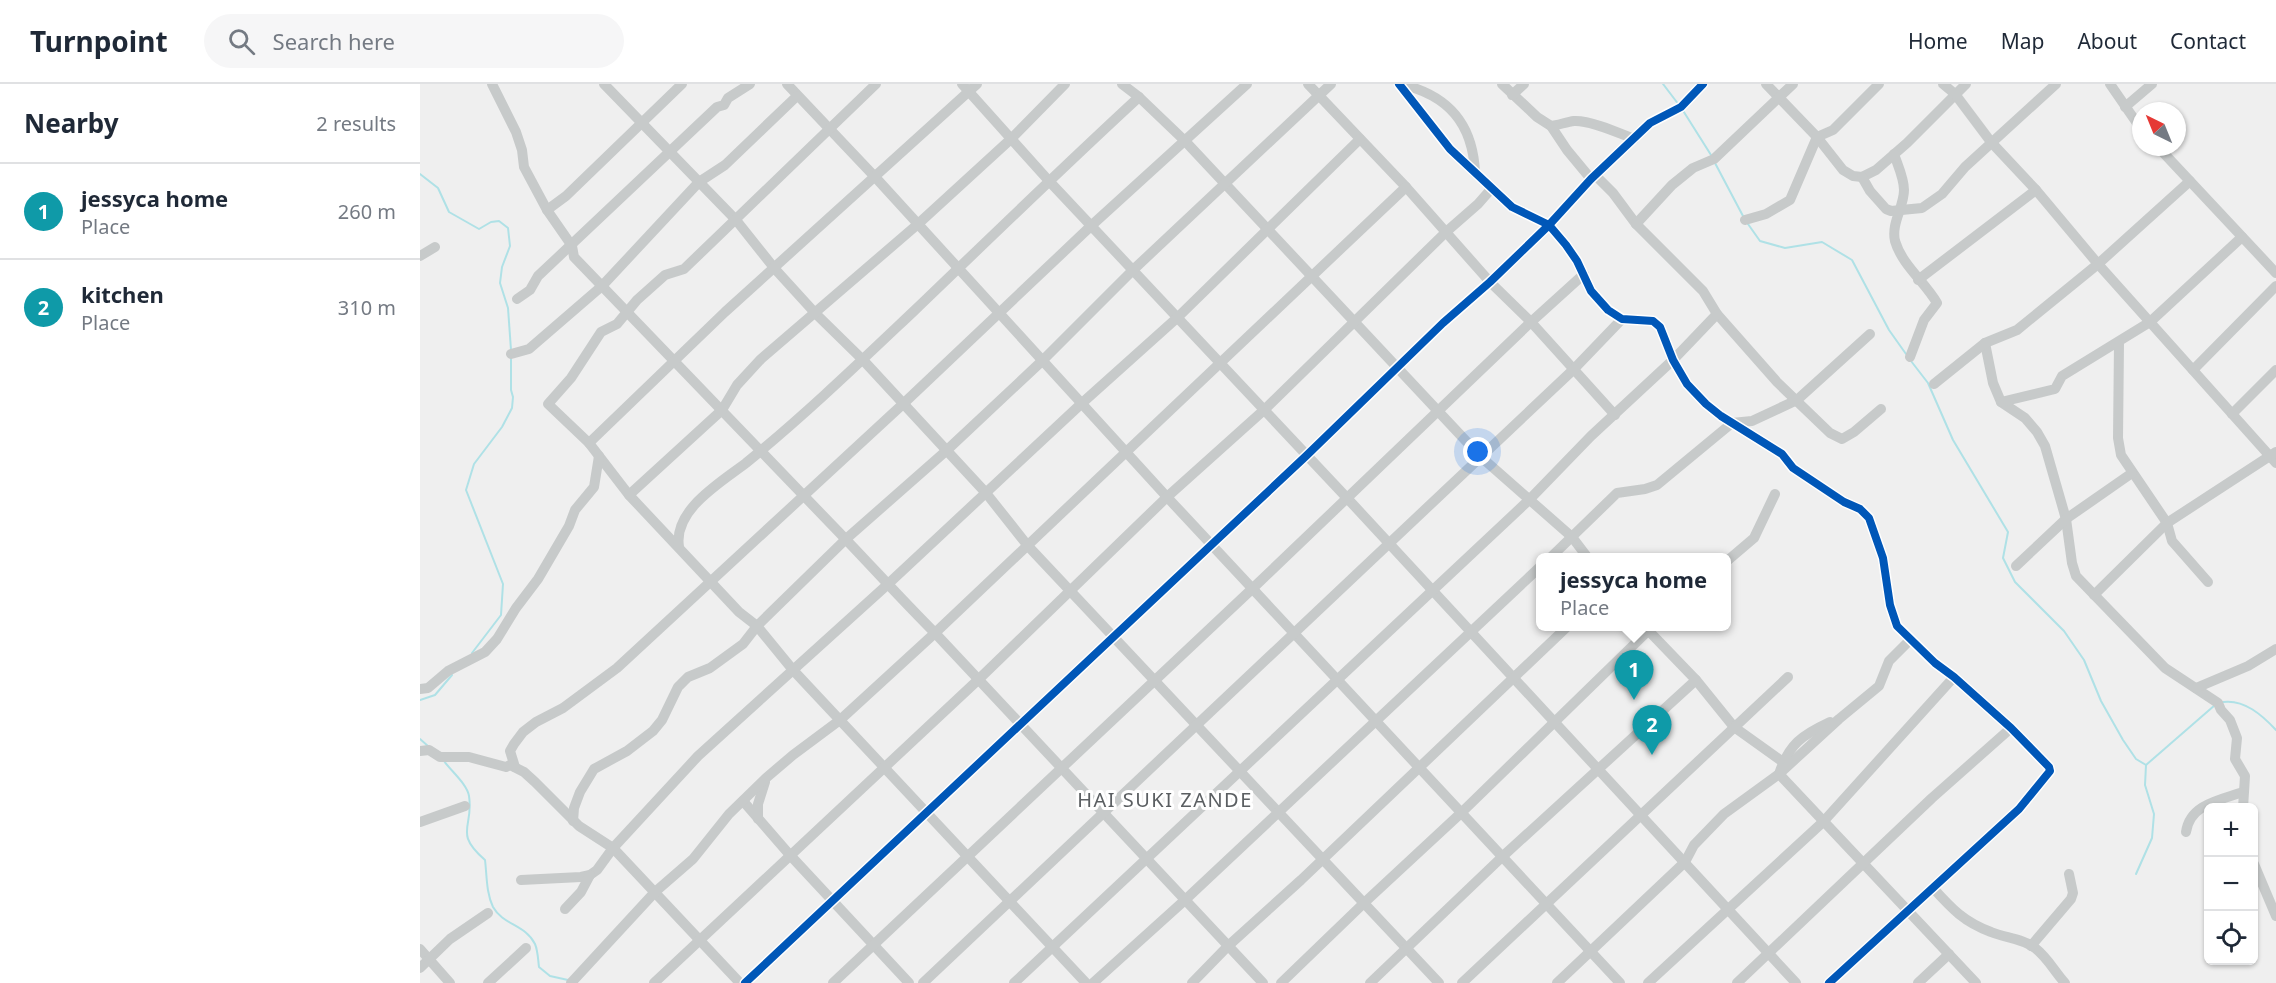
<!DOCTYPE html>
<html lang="en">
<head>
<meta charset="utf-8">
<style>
  :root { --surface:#fff; --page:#f6f6f7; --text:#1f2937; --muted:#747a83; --line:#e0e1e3; --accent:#828a8e }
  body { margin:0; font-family:"Noto Sans",sans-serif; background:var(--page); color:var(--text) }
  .controls { position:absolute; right:18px; bottom:18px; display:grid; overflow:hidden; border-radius:9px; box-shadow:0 2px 4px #0004 }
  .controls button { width:54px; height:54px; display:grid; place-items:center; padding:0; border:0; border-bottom:2px solid var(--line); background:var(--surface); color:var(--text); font:30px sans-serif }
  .compass { position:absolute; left:1712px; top:18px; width:54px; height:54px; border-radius:50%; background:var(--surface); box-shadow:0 2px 4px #0004; rotate:317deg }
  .you { position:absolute; left:1058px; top:368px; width:21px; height:21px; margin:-15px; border:4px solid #fff; border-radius:50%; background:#1a73e8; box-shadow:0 0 0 9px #1a73e833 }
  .badge { display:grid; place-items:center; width:39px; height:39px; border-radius:50%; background:var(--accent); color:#fff; font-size:20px; font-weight:700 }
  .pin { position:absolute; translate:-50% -50px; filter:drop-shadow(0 2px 3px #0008) }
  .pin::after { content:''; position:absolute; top:32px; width:21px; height:18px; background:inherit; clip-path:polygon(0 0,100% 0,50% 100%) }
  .popup { position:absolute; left:1116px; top:469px; width:195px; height:78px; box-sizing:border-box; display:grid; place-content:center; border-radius:9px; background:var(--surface); filter:drop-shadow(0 2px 4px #0005); font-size:20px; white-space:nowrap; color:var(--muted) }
  .popup b { font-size:22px; color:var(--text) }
  .popup::after { content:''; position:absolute; left:50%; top:100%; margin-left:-12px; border:12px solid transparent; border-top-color:var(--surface) }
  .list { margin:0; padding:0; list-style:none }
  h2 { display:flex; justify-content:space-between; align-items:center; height:78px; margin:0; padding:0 24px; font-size:26px }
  h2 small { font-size:20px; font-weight:400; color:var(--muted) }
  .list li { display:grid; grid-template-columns:39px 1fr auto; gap:18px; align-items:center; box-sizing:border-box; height:96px; padding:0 24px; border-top:2px solid var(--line) }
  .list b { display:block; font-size:22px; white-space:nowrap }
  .list p { margin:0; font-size:20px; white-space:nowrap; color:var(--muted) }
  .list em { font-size:20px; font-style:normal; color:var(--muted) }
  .icon { flex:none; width:33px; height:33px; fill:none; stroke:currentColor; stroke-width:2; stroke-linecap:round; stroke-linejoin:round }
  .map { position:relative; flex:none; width:1856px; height:899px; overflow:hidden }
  header { display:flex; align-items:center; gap:36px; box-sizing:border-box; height:84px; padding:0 30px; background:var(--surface); border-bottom:2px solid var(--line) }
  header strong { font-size:28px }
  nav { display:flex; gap:33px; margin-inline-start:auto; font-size:21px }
  .search { width:420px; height:54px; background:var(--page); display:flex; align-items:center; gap:15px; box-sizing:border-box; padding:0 21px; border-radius:33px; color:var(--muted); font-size:22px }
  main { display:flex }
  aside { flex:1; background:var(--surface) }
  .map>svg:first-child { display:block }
</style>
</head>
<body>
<header>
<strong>Turnpoint</strong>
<div class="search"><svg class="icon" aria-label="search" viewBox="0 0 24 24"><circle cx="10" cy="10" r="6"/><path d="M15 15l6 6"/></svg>Search here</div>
<nav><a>Home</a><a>Map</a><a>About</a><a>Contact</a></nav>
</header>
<main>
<aside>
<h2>Nearby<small>2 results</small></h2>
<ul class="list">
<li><span class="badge" style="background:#0f9aa8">1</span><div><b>jessyca home</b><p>Place</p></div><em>260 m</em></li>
<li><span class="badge" style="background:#0f9aa8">2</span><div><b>kitchen</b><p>Place</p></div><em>310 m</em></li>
</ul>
</aside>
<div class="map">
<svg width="1856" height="899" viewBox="0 0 1856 899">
  <rect width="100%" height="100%" fill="#efefef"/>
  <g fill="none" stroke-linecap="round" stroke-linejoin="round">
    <!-- stream -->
    <g stroke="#afe1e6" stroke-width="2">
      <path d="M1243 0 1259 21"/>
      <path d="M1262 25 1291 71"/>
      <path d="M1295 79 1323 132"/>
      <path d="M0 90 18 104 29 128 59 145 71 138 79 137 88 144 90 162 82 183 80 199 88 224 91 266"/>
      <path d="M1328 140 1340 157 1365 164 1402 158 1432 176 1469 246 1486 270"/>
      <path d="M1491 277 1508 299 1533 356 1588 448 1583 474 1595 498 1644 547 1664 576 1681 617 1703 656 1716 675 1726 681 1795 621"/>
      <path d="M52 569 81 531 83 500 46 406 54 380 82 343 92 324 93 313 91 306V272"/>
      <path d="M0 616 15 611 32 591"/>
      <path d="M1803 618C1824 615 1842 631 1856 646"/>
      <path d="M0 655 9 663"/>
      <path d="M24 677C31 687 47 700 49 712 54 744 33 748 65 776 67 792 66 808 73 823 83 841 106 841 115 860 118 867 118 876 119 883L130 892 148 896"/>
      <path d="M1716 790 1732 754 1734 730 1725 701 1726 681"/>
    </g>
    <!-- minor -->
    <g stroke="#c7caca" stroke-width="10">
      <path d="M72 0 96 48 102 66 104 83 127 126 152 162 154 173C239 262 325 351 411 440 446 476 479 513 515 549L843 899"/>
      <path d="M184 0 316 136 355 185 396 230 443 276 566 409 608 462 1019 899"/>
      <path d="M367 0 456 94 747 413 1200 899"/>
      <path d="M456 0 264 185 245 191 217 216 197 240 181 248 151 294 128 320 169 359 209 411 319 528 337 542 373 586 666 899"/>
      <path d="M542 0 629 97 927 414 1376 899"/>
      <path d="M702 0 719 13 765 57 1061 373 1152 453 1168 474"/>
      <path d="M888 0 986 103 1070 198 1111 238 1195 331"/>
      <path d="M979 0 1030 65 1092 123 1129 141 1146 161 1157 177 1171 207 1188 226 1202 235 1233 237 1240 243 1253 276 1267 300 1286 320 1301 332 1362 370 1373 384 1424 418 1440 425 1449 434 1463 474 1470 521 1477 542 1515 579 1534 593 1591 644 1629 683 1630 687 1599 725 1409 899"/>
      <path d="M980 0C1028 11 1053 39 1055 89"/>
      <path d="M1082 0 1117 33 1131 42 1147 66 1171 95"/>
      <path d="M1346 0 1397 53 1423 86 1433 92 1442 93 1456 86 1487 59 1546 0"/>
      <path d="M1523 0 1535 10 1571 58 1616 106 1678 180 1856 379"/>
      <path d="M1690 0 1721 45"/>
      <path d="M1092 11 1104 0"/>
      <path d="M1705 23 1732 0"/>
      <path d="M1131 42C1138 41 1147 38 1154 37 1170 36 1199 49 1214 55"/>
      <path d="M1738 63 1856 189"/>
      <path d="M1474 70C1478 82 1484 94 1484 106 1484 123 1471 139 1475 157 1482 181 1505 198 1517 219L1504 236 1490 273"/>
      <path d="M1175 91 1193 109 1216 140 1283 207 1297 230 1357 298 1410 349 1422 355 1434 348 1461 325"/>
      <path d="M1442 93 1450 107 1466 125 1471 127 1502 124 1522 110 1545 83 1636 0"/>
      <path d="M127 126 146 112 262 0"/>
      <path d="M1325 136 1346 130 1370 116 1397 53 1413 46 1459 0"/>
      <path d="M1216 140 1252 101 1273 84 1294 75 1373 0"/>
      <path d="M0 172 15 163"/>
      <path d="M1498 196 1616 106"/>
      <path d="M97 215 110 206 118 192 297 23 304 21 308 14 330 0"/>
      <path d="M1565 259 1573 299 1581 318 1605 334 1617 348 1625 362 1646 435 1652 479 1656 492 1745 584 1798 619 1801 626 1810 636 1817 654 1815 675 1825 692 1823 724"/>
      <path d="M1699 259 1698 354 1701 371 1747 439 1752 457 1788 498"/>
      <path d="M91 270 109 265 182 202 279 98 305 81 377 12"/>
      <path d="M1773 286 1856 202"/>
      <path d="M1514 300 1565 259 1597 246 1678 180 1770 97"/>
      <path d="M1581 318 1635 305 1642 292 1730 238 1822 153"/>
      <path d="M1812 330 1856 286"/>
      <path d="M169 359 305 228 557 0"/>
      <path d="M209 411 302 326 317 301 341 275 498 140 592 54 645 0"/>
      <path d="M259 463C253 426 300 399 326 379 385 331 440 278 495 226 569 155 643 83 719 13"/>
      <path d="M1130 474 1197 409 1225 405 1237 401 1312 339 1332 337 1377 316 1450 250"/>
      <path d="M1307 477 1334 454 1355 410"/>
      <path d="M1596 482 1646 435 1712 389"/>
      <path d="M1674 511 1747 439 1856 368"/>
      <path d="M1276 596 1314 643 1363 678"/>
      <path d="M1776 604 1828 582 1856 565"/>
      <path d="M0 605 8 604 28 587 65 568 77 555 96 524 118 495 149 442 155 426 174 403 179 372"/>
      <path d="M1410 638C1382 651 1369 660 1359 690L1556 899"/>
      <path d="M0 667 9 666 20 673H49L86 683 90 681 104 688 115 698 159 742 193 764 320 899"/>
      <path d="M95 683 90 667 94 660 103 648 116 638 143 624 197 584 483 320 672 141 827 0"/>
      <path d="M323 717 369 770 489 899"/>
      <path d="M338 735V720L345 698"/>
      <path d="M153 737 154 724 160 708 174 685 207 667 233 647 242 636 258 603 268 593 290 584 323 560 337 542 426 455 526 367 622 277 713 186 911 0"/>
      <path d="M0 738 45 722"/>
      <path d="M1766 748C1770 720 1800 716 1823 708"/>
      <path d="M1834 780 1856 832"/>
      <path d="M101 796 161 793 170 791 177 786 193 764 278 672 467 501 661 320 758 233 940 55"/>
      <path d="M1513 804C1532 825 1544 838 1571 848 1585 854 1602 854 1615 864 1627 873 1635 888 1645 899"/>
      <path d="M145 825 161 808 170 791"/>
      <path d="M1611 862 1651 815 1653 809 1649 790"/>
      <path d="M0 865 30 899"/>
      <path d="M0 884 30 855 68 829"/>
      <path d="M68 899 106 864"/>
      <path d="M151 899 235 808 273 775 309 730 346 694 373 671 420 636 515 549 986 103"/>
      <path d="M234 899 559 595 747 413 844 326 1026 148 1058 120 1072 104"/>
      <path d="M325 899 886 372 1023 239 1070 198 1129 141 1171 95 1230 39 1261 23 1283 0"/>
      <path d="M413 899 832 505 1111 238 1164 190"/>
      <path d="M503 899 1153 286 1202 235"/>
      <path d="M594 899 1109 416 1171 352 1253 276 1297 230"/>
      <path d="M673 899 765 816 1121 482"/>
      <path d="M772 899 808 862 881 796 1148 542"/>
      <path d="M861 899 944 819 1041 729 1231 544"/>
      <path d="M950 899 1082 773 1276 596 1224 542"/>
      <path d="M1042 899 1368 593"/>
      <path d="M1137 899 1265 778 1274 761 1304 730 1359 690 1419 635 1459 602 1469 577 1490 556"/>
      <path d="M1228 899 1403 738 1534 593"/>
      <path d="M1317 899 1512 714 1591 644"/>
      <path d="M1498 899 1529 870"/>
    </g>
    <defs>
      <g id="cycleway">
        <path d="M979 0 1030 65 1092 123 1129 141 1146 161 1157 177 1171 207 1188 226 1202 235 1233 237 1240 243 1253 276 1267 300 1286 320 1301 332 1362 370 1373 384 1424 418 1440 425 1449 434 1463 474 1470 521 1477 542 1515 579 1534 593 1591 644 1629 683 1630 687 1599 725 1409 899"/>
        <path d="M325 899 886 372 1023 239 1070 198 1129 141 1171 95 1230 39 1261 23 1283 0"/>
      </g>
    </defs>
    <!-- cycleway casing -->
    <use href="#cycleway" stroke="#fff" stroke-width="11"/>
    <!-- cycleway -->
    <use href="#cycleway" stroke="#0057b8" stroke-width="8"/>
  </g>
  <g text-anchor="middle" stroke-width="6" stroke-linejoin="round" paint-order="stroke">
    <!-- neighbourhood labels -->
    <g font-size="20" letter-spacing="1.5" fill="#5b5f62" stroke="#fff">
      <text x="745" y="723">HAI SUKI ZANDE</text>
    </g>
  </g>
</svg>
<div class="controls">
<button>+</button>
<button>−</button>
<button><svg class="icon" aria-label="locate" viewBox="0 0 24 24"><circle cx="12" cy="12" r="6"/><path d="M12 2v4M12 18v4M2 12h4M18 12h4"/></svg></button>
</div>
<svg class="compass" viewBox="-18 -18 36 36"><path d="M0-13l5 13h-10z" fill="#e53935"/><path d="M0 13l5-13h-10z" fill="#747a83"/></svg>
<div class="you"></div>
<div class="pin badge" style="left:1214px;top:616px;background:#0f9aa8">1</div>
<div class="popup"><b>jessyca home</b>Place</div>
<div class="pin badge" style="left:1232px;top:671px;background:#0f9aa8">2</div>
</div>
</main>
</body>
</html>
